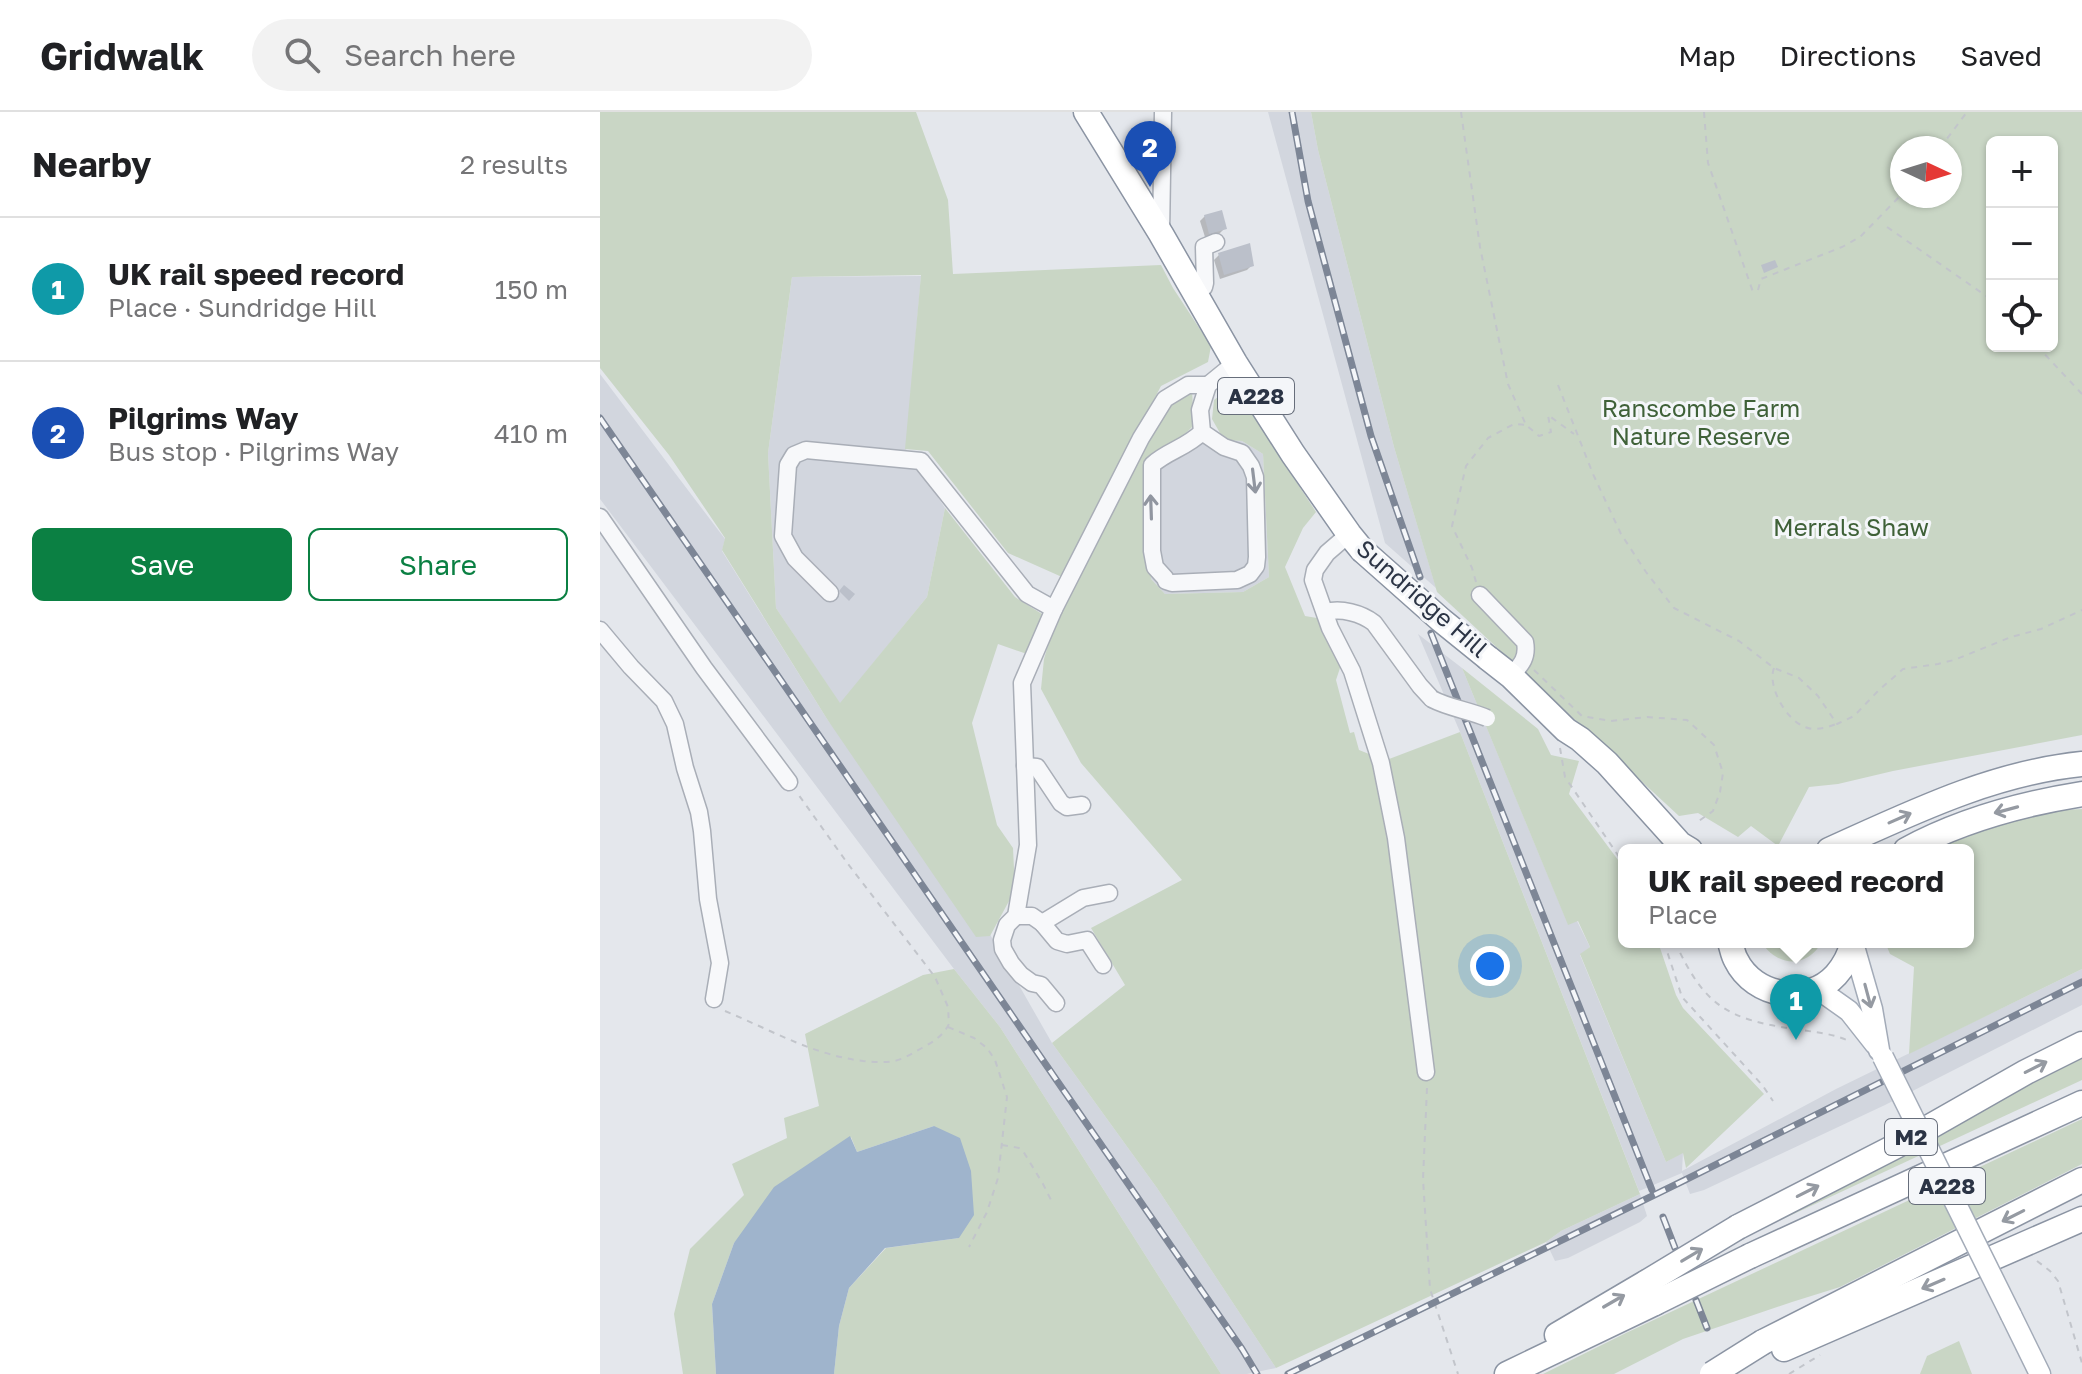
<!DOCTYPE html>
<html lang="en">
<head>
<meta charset="utf-8">
<style>
  :root { --surface:#fff; --page:#f2f2f2; --text:#202124; --muted:#757577; --line:#e0e0e0; --accent:#0b8043 }
  body { margin:0; font-family:"Golos Text",sans-serif; background:var(--page); color:var(--text) }
  .controls { position:absolute; right:24px; top:24px; display:grid; overflow:hidden; border-radius:12px; box-shadow:0 2px 6px #0004 }
  .controls button { width:72px; height:72px; display:grid; place-items:center; padding:0; border:0; border-bottom:2px solid var(--line); background:var(--surface); color:var(--text); font:40px sans-serif }
  .compass { position:absolute; left:1290px; top:24px; width:72px; height:72px; border-radius:50%; background:var(--surface); box-shadow:0 2px 6px #0004; rotate:94deg }
  .you { position:absolute; left:890px; top:854px; width:28px; height:28px; margin:-20px; border:6px solid #fff; border-radius:50%; background:#1a73e8; box-shadow:0 0 0 12px #1a73e833 }
  .badge { display:grid; place-items:center; width:52px; height:52px; border-radius:50%; background:var(--accent); color:#fff; font-size:26px; font-weight:700 }
  .pin { position:absolute; translate:-50% -66px; filter:drop-shadow(0 2px 4px #0008) }
  .pin::after { content:''; position:absolute; top:42px; width:28px; height:24px; background:inherit; clip-path:polygon(0 0,100% 0,50% 100%) }
  .popup { position:absolute; left:1018px; top:732px; width:356px; height:104px; box-sizing:border-box; display:grid; place-content:center; border-radius:12px; background:var(--surface); filter:drop-shadow(0 2px 6px #0005); font-size:26px; white-space:nowrap; color:var(--muted) }
  .popup b { font-size:30px; color:var(--text) }
  .popup::after { content:''; position:absolute; left:50%; top:100%; margin-left:-16px; border:16px solid transparent; border-top-color:var(--surface) }
  .list { margin:0; padding:0; list-style:none }
  h2 { display:flex; justify-content:space-between; align-items:center; height:104px; margin:0; padding:0 32px; font-size:34px }
  h2 small { font-size:26px; font-weight:400; color:var(--muted) }
  .list li { display:grid; grid-template-columns:52px 1fr auto; gap:24px; align-items:center; box-sizing:border-box; height:144px; padding:0 32px; border-top:2px solid var(--line) }
  .list b { display:block; font-size:30px; white-space:nowrap }
  .list p { margin:0; font-size:26px; white-space:nowrap; color:var(--muted) }
  .list em { font-size:26px; font-style:normal; color:var(--muted) }
  .actions { display:flex; gap:16px; padding:24px 32px }
  .actions a { flex:1; padding:18px 0; border:2px solid var(--accent); border-radius:12px; text-align:center; font-size:28px; color:var(--accent) }
  .actions .main { background:var(--accent); color:#fff }
  .icon { flex:none; width:44px; height:44px; fill:none; stroke:currentColor; stroke-width:2; stroke-linecap:round; stroke-linejoin:round }
  .map { position:relative; flex:none; width:1482px; height:1262px; overflow:hidden }
  header { display:flex; align-items:center; gap:48px; box-sizing:border-box; height:112px; padding:0 40px; background:var(--surface); border-bottom:2px solid var(--line) }
  header strong { font-size:38px }
  nav { display:flex; gap:44px; margin-inline-start:auto; font-size:28px }
  .search { width:560px; height:72px; background:var(--page); display:flex; align-items:center; gap:20px; box-sizing:border-box; padding:0 28px; border-radius:44px; color:var(--muted); font-size:30px }
  main { display:flex }
  aside { flex:1; background:var(--surface) }
  .map>svg:first-child { display:block }
</style>
</head>
<body>
<header>
<strong>Gridwalk</strong>
<div class="search"><svg class="icon" aria-label="search" viewBox="0 0 24 24"><circle cx="10" cy="10" r="6"/><path d="M15 15l6 6"/></svg>Search here</div>
<nav><a>Map</a><a>Directions</a><a>Saved</a></nav>
</header>
<main>
<aside>
<h2>Nearby<small>2 results</small></h2>
<ul class="list">
<li><span class="badge" style="background:#0f9aa8">1</span><div><b>UK rail speed record</b><p>Place · Sundridge Hill</p></div><em>150 m</em></li>
<li><span class="badge" style="background:#1a4fb4">2</span><div><b>Pilgrims Way</b><p>Bus stop · Pilgrims Way</p></div><em>410 m</em></li>
</ul>
<div class="actions"><a class="main">Save</a><a>Share</a></div>
</aside>
<div class="map">
<svg width="1482" height="1262" viewBox="0 0 1482 1262">
  <rect width="100%" height="100%" fill="#e4e7ec"/>
  <!-- built -->
  <g fill="#d2d6de">
    <path d="M668 0H711L718 38 794 335 836 476 785 431Z"/>
    <path d="M321 164 306 337 345 396 327 485 240 592 176 496 168 341 192 165Z"/>
    <path d="M0 262 125 427 122 439 227 607 372 791 452 931 557 1076 676 1256 647 1262H621L400 915 354 857 0 387Z"/>
    <path d="M582 325 642 329 663 342 669 465 643 480 565 482 551 467 549 348Z"/>
    <path d="M818 522 862 556 968 812 977 809 990 835 980 843 1066 1050 1083 1040 1082 1059 1236 977 1482 857V893L1285 993 1104 1078 1090 1082 1082 1061 1039 1079 860 620Z"/>
    <path d="M1040 1082 1047 1104 1040 1110 968 1146 955 1149 946 1130 961 1119Z"/>
  </g>
  <!-- green -->
  <g fill="#c9d6c5" fill-rule="evenodd">
    <path d="M0 0H316L348 88 353 162 561 153 573 176 611 234 608 250 561 274 462 465 408 441 328 339 305 337 321 163 192 165 168 341 176 496 240 591 327 485 345 396 415 485 442 502 427 542 398 532 372 611 397 713 413 736 415 778 390 824 376 825 227 607 122 438 125 426 69 343 0 256Z"/>
    <path d="M711 0H1482V623L1293 659 1238 672 1209 675 1178 734 1151 714 1138 725 1098 701 1079 704 837 480 794 335 718 38ZM1392 30H1452V234H1392ZM1302 36H1350V84H1302Z"/>
    <path d="M630 276 640 283 716 400 703 416 685 455 705 504 717 506 742 550 736 568 750 621 754 620 759 638 774 644 776 652 860 620 1040 1082 961 1119 946 1130 676 1256 557 1076 452 931 525 873 491 816 582 768 481 651 441 577 444 547 453 516 530 353 568 291 592 278 594 313 582 325 549 348 551 467 565 482 643 480 669 465 663 342 642 329 624 328 612 307 614 288Z"/>
    <path d="M862 556 938 617 951 643 979 649 969 682 1024 756V830H1058L1076 883 1083 896 1164 982 1086 1056 1083 1041 1066 1050 980 842 990 835 978 809 968 813Z"/>
    <path d="M1482 697V857L1309 942 1314 855 1290 842 1285 830H1368V738H1325L1332 733 1446 699Z"/>
    <path d="M1161 830H1222C1206 857 1178 855 1161 830Z"/>
    <path d="M354 857 400 915 621 1262H234L239 1214 249 1176 286 1136 359 1126 334 1014 257 1040 251 1025 134 1131 112 1192 116 1262H83L74 1202 90 1137 144 1083 132 1052 187 1026 184 1006 219 994 205 922 323 863Z"/>
    <path d="M1482 942V968L1146 1124Z"/>
    <path d="M1482 1007V1052L1240 1175 1192 1190 1083 1227 1014 1262H943L1026 1221Z"/>
    <path d="M1359 1229 1372 1262H1320L1327 1244Z"/>
  </g>
  <!-- water -->
  <path fill="#9fb4cc" d="M334 1014 360 1026 371 1059 374 1103 359 1126 285 1136 249 1176 239 1214 234 1262H116L112 1192 134 1131 174 1075 250 1024 257 1040Z"/>
  <!-- shadow -->
  <g fill="#0003">
    <path d="M605 104 625 116 620 121 605 125 600 109Z"/>
    <path d="M619 143 652 153 647 158 620 167 614 148Z"/>
  </g>
  <!-- building -->
  <g fill="#bbc0ca">
    <path d="M622 98 627 117 609 122 604 103Z"/>
    <path d="M650 131 654 154 624 163 618 141Z"/>
    <path d="M1175 148 1178 155 1164 161 1161 153Z"/>
    <path d="M244 473 255 482 249 489 239 479Z"/>
  </g>
  <g fill="none" stroke-linecap="round" stroke-linejoin="round">
    <defs>
      <g id="minor">
        <path d="M561 122 563 0"/>
        <path d="M594 180 604 175 605 171 604 135 616 130"/>
        <path d="M602 320 624 335 642 341 651 354 655 365 657 445 656 454 650 462 637 468 572 471 566 469 565 466 555 455 552 439V353C567 339 586 336 602 320L600 298 608 273 635 251"/>
        <path d="M0 405 104 556 189 670"/>
        <path d="M749 422 727 441 715 458 713 468 730 516 752 559 781 651 796 726 826 960"/>
        <path d="M230 481 195 446 183 424 188 353 194 343 206 338 321 349 427 482 454 497"/>
        <path d="M880 483 925 530C928 546 921 553 911 564"/>
        <path d="M726 500C741 496 761 501 774 511L820 574 832 587"/>
        <path d="M0 518 31 555 64 589 75 612 85 656 99 700 102 719 108 787 120 851 114 887"/>
        <path d="M425 654 437 655 461 691 467 695 482 693"/>
        <path d="M416 804H432L442 811 457 829 467 832 487 828 503 853"/>
        <path d="M442 811 483 786 509 781"/>
        <path d="M456 891 441 873 432 871 421 863 411 851 403 837 402 828 407 813 416 804 428 733 422 571 454 497 541 326 565 287 588 273H608"/>
      </g>
      <g id="major">
        <path d="M1253 831 1272 897 1279 938"/>
        <path d="M1218 877 1249 899 1275 932"/>
        <path d="M1411 1203 1440 1262"/>
      </g>
      <g id="highway">
        <path d="M486 0 561 122 635 251 693 342 749 422 762 438"/>
        <path d="M888 546 911 564 966 618 980 627 1007 651 1080 732 1090 738"/>
        <path d="M1229 738C1311 701 1392 661 1482 652"/>
        <path d="M1306 738C1361 708 1420 692 1482 682"/>
        <path d="M1130 830C1132 836 1133 843 1136 848 1154 885 1208 894 1236 863 1245 853 1250 842 1253 830"/>
        <path d="M1138 1115 1296 1034 1426 960 1482 932"/>
        <path d="M1150 1144 1482 991"/>
        <path d="M957 1223 1047 1170"/>
        <path d="M1163 1230 1482 1068"/>
        <path d="M1184 1237 1482 1107"/>
        <path d="M907 1262 1055 1191"/>
      </g>
    </defs>
    <!-- minor casing -->
    <use href="#minor" stroke="#a9aeb7" stroke-width="19"/>
    <!-- major casing -->
    <use href="#major" stroke="#a3abb8" stroke-width="23"/>
    <!-- highway casing -->
    <use href="#highway" stroke="#8b94a3" stroke-width="27"/>
    <!-- path -->
    <g stroke="#c2c5cb" stroke-width="2" stroke-dasharray="6 6" stroke-linecap="butt">
      <path d="M861 0 880 135 908 272 926 313 939 324 951 320 948 303 974 322"/>
      <path d="M1104 0 1108 51 1153 180"/>
      <path d="M1340 36 1367 0"/>
      <path d="M1287 115 1392 188"/>
      <path d="M1158 178 1161 167 1242 135 1260 125 1302 82"/>
      <path d="M1437 234 1482 282"/>
      <path d="M958 273 993 362 1021 422 1046 460 1074 496 1139 529 1174 556 1199 566 1218 584 1237 612 1254 604 1278 579 1303 557 1338 552 1354 548 1411 525 1441 517 1482 498"/>
      <path d="M876 470 872 456 852 414 866 354 888 326 914 312 926 313"/>
      <path d="M1174 556C1167 574 1186 608 1205 615 1214 619 1227 616 1236 612"/>
      <path d="M934 558 982 604 1011 609 1047 605 1087 608 1114 633 1123 661 1120 680 1113 699 1096 711"/>
      <path d="M960 636 965 665 1024 752"/>
      <path d="M1064 830 1082 885 1163 974 1173 989"/>
      <path d="M1075 830C1104 893 1126 907 1194 917 1213 920 1232 921 1249 929"/>
      <path d="M125 899C171 918 213 943 263 949 273 950 284 951 294 949 304 947 313 941 322 936 333 930 343 924 349 912L348 895 335 865 248 752 198 682"/>
      <path d="M348 915 374 926 387 936 395 948 407 985 398 1066 387 1100 369 1135"/>
      <path d="M827 976 823 1067 830 1177 858 1262"/>
      <path d="M402 1033 419 1036 423 1039 443 1072 453 1092"/>
      <path d="M1437 1149 1450 1159 1458 1169 1482 1251"/>
      <path d="M1189 1262 1220 1243"/>
    </g>
    <!-- minor -->
    <use href="#minor" stroke="#f7f8fa" stroke-width="16"/>
    <!-- major -->
    <use href="#major" stroke="#fff" stroke-width="20"/>
    <!-- highway -->
    <use href="#highway" stroke="#fff" stroke-width="24"/>
    <defs>
      <g id="rail">
        <path d="M692 0 708 89 771 324 820 465"/>
        <path d="M0 306 642 1237 657 1262"/>
        <path d="M831 521 1052 1078"/>
        <path d="M1063 1105 1075 1136"/>
        <path d="M1096 1188 1107 1216"/>
        <path d="M688 1262 1085 1068 1482 870"/>
      </g>
    </defs>
    <!-- rail casing -->
    <use href="#rail" stroke="#7d8696" stroke-width="7"/>
    <!-- rail -->
    <use href="#rail" stroke="#f4f6f9" stroke-width="4" stroke-dasharray="12" stroke-linecap="butt"/>
    <defs>
      <path id="minor-bridge" d="M832 587C849 596 868 598 887 606"/>
      <path id="major-bridge" d="M1283 945 1411 1203"/>
      <g id="highway-bridge">
        <path d="M762 438 841 508 888 546"/>
        <path d="M1047 1170 1138 1115"/>
        <path d="M1055 1191 1150 1144"/>
        <path d="M1112 1262 1163 1230"/>
      </g>
    </defs>
    <!-- minor-bridge casing -->
    <use href="#minor-bridge" stroke="#a9aeb7" stroke-width="19" stroke-linecap="butt"/>
    <!-- major-bridge casing -->
    <use href="#major-bridge" stroke="#a3abb8" stroke-width="23" stroke-linecap="butt"/>
    <!-- highway-bridge casing -->
    <use href="#highway-bridge" stroke="#8b94a3" stroke-width="27" stroke-linecap="butt"/>
    <!-- minor-bridge -->
    <use href="#minor-bridge" stroke="#f7f8fa" stroke-width="16"/>
    <!-- major-bridge -->
    <use href="#major-bridge" stroke="#fff" stroke-width="20"/>
    <!-- highway-bridge -->
    <use href="#highway-bridge" stroke="#fff" stroke-width="24"/>
  </g>
  <!-- one-way arrows -->
  <defs><path id="oneway-shaft" d="M-6 0H5M1.5-3L5.5 0L1.5 3" fill="none" stroke-width="1.6" stroke-linecap="round" stroke-linejoin="round" transform="scale(2)"/></defs>
  <g stroke="#9196a0">
    <use href="#oneway-shaft" transform="translate(654 369) rotate(83)"/>
    <use href="#oneway-shaft" transform="translate(551 395) rotate(-92)"/>
  </g>
  <g stroke="#959aa2">
    <use href="#oneway-shaft" transform="translate(1406 698) rotate(165)"/>
    <use href="#oneway-shaft" transform="translate(1300 706) rotate(-24)"/>
    <use href="#oneway-shaft" transform="translate(1268 884) rotate(75)"/>
    <use href="#oneway-shaft" transform="translate(1436 955) rotate(-27)"/>
    <use href="#oneway-shaft" transform="translate(1208 1079) rotate(-27)"/>
    <use href="#oneway-shaft" transform="translate(1413 1104) rotate(153)"/>
    <use href="#oneway-shaft" transform="translate(1092 1143) rotate(-31)"/>
    <use href="#oneway-shaft" transform="translate(1333 1172) rotate(157)"/>
    <use href="#oneway-shaft" transform="translate(1014 1189) rotate(-30)"/>
  </g>
  <g text-anchor="middle" stroke-width="6" stroke-linejoin="round" paint-order="stroke">
    <!-- shield labels -->
    <g fill="#f4f6f9" stroke="#676e7b" stroke-width="2">
      <rect x="618" y="266" width="76" height="36" rx="6"/>
      <rect x="1285" y="1007" width="52" height="36" rx="6"/>
      <rect x="1309" y="1056" width="76" height="36" rx="6"/>
    </g>
    <g font-size="22" font-weight="bold" fill="#2b3445">
      <text x="656" y="292">A228</text>
      <text x="1311" y="1033">M2</text>
      <text x="1347" y="1082">A228</text>
    </g>
    <!-- park labels -->
    <g font-size="24" fill="#3f6138" stroke="#f4f6f9">
      <text x="1101" y="305">Ranscombe Farm<tspan x="1101" dy="28">Nature Reserve</tspan></text>
      <text x="1251" y="424">Merrals Shaw</text>
    </g>
    <!-- street labels -->
    <g font-size="24" fill="#2b3445" stroke="#f4f6f9">
      <text transform="translate(822 487) rotate(41)" y="8">Sundridge Hill</text>
    </g>
  </g>
</svg>
<div class="controls">
<button>+</button>
<button>−</button>
<button><svg class="icon" aria-label="locate" viewBox="0 0 24 24"><circle cx="12" cy="12" r="6"/><path d="M12 2v4M12 18v4M2 12h4M18 12h4"/></svg></button>
</div>
<svg class="compass" viewBox="-18 -18 36 36"><path d="M0-13l5 13h-10z" fill="#e53935"/><path d="M0 13l5-13h-10z" fill="#757577"/></svg>
<div class="you"></div>
<div class="pin badge" style="left:1196px;top:928px;background:#0f9aa8">1</div>
<div class="popup"><b>UK rail speed record</b>Place</div>
<div class="pin badge" style="left:550px;top:75px;background:#1a4fb4">2</div>
</div>
</main>
</body>
</html>
